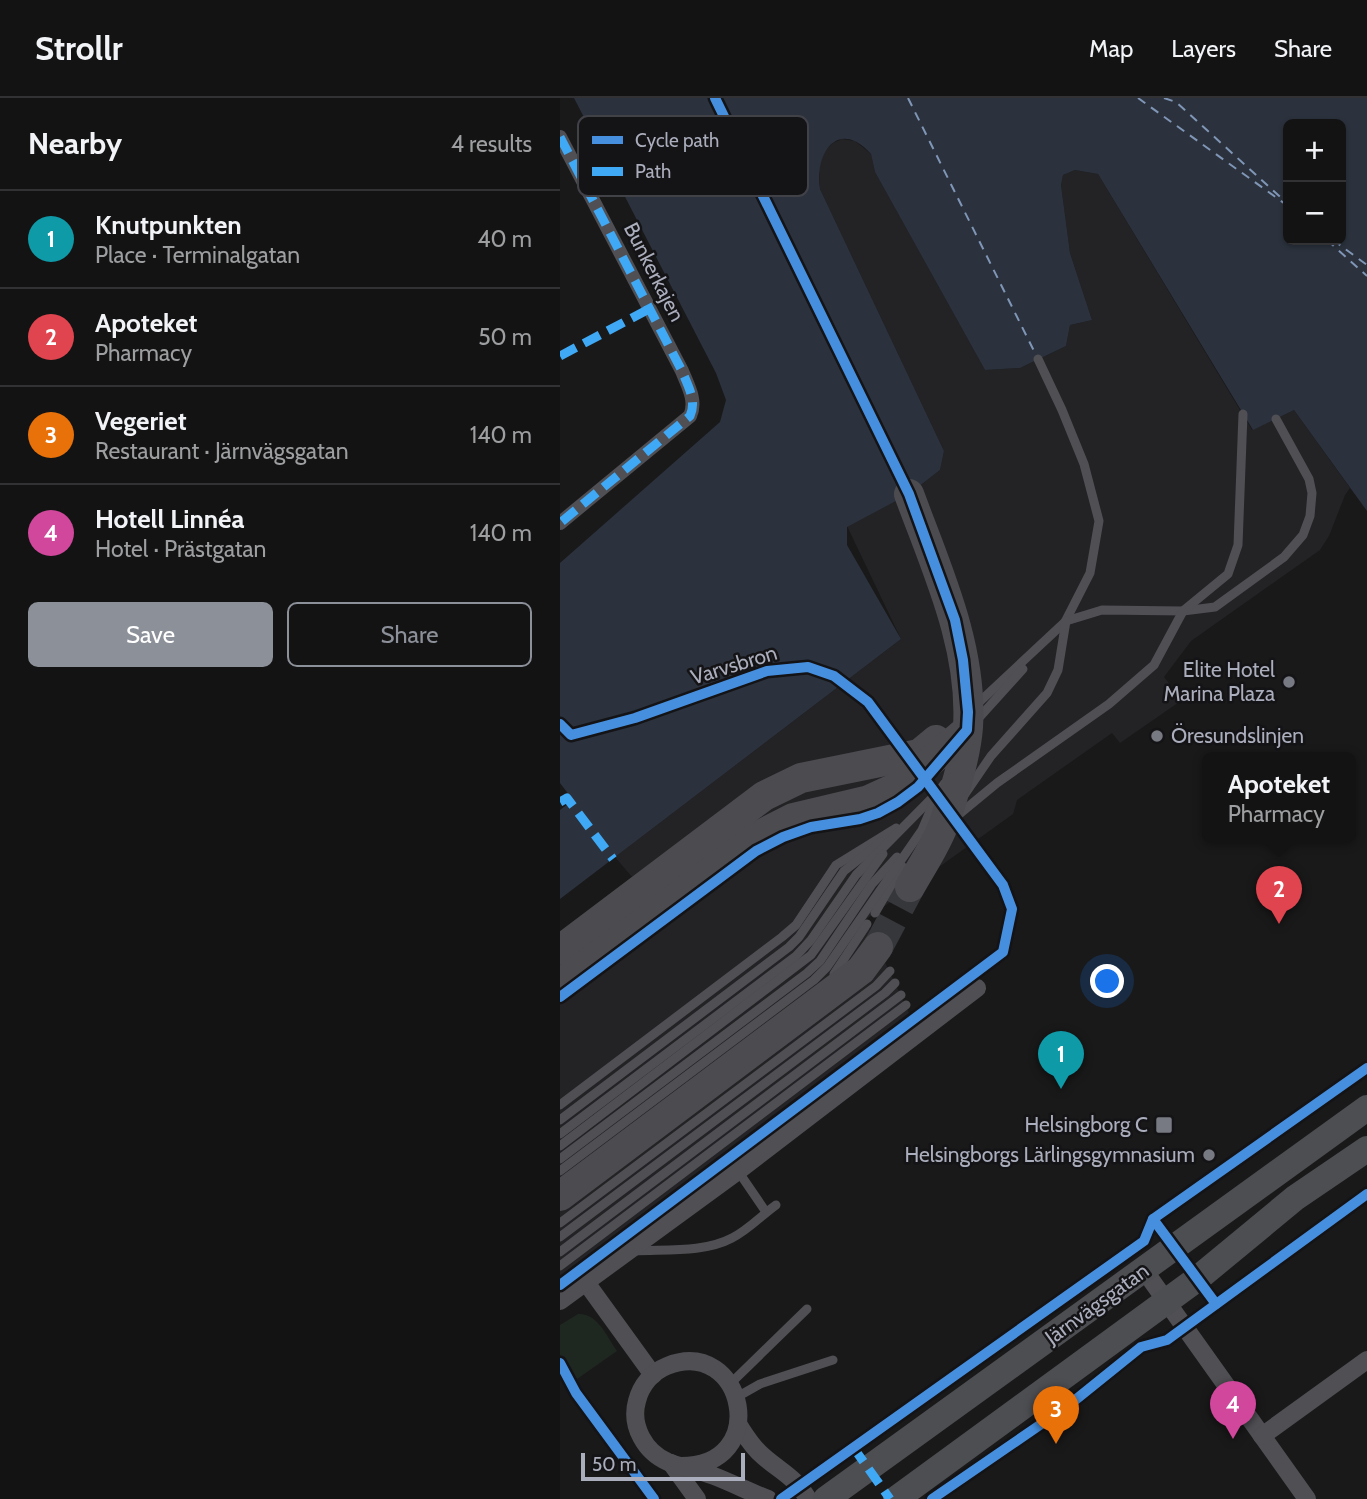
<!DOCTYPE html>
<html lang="en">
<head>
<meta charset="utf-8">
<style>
  :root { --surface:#131314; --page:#1c1c1d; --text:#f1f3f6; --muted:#9d9ea0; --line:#323234; --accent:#8c9099 }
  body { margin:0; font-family:Cabin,sans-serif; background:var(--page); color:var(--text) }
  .controls { position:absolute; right:21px; top:21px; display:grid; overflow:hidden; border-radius:10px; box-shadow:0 2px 5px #0004 }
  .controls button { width:63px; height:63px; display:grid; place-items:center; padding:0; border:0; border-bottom:2px solid var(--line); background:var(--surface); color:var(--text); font:35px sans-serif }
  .scale { position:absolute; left:21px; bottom:18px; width:164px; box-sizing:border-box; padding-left:7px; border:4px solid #aaadbb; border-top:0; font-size:19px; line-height:24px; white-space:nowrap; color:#aaadbb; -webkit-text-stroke:5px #141316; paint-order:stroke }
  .you { position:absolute; left:548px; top:884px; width:24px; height:24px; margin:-18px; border:5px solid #fff; border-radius:50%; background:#1a73e8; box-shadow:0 0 0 10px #1a73e833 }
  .badge { display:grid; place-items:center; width:46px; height:46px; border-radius:50%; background:var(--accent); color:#fff; font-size:23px; font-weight:700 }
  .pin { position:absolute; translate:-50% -58px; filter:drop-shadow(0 2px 4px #0008) }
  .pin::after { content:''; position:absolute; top:37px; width:24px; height:21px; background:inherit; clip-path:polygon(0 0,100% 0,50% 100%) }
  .popup { position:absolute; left:642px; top:654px; width:154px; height:91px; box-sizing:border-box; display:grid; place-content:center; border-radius:10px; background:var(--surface); filter:drop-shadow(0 2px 5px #0005); font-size:23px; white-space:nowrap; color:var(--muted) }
  .popup b { font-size:26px; color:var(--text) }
  .popup::after { content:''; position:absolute; left:50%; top:100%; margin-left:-14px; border:14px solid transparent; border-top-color:var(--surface) }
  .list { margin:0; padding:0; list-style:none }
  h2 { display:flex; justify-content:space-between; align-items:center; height:91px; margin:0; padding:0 28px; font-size:30px }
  h2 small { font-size:23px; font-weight:400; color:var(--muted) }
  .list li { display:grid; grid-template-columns:46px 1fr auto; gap:21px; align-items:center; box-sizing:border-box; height:98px; padding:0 28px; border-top:2px solid var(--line) }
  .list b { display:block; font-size:26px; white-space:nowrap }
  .list p { margin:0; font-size:23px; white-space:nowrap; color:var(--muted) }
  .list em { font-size:23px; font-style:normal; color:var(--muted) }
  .actions { display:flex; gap:14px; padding:21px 28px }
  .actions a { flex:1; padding:16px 0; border:2px solid var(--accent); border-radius:10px; text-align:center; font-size:24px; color:var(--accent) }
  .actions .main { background:var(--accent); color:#fff }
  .map { position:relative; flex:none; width:807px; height:1401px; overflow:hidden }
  header { display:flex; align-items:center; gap:42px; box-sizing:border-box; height:98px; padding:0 35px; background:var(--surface); border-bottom:2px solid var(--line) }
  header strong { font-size:33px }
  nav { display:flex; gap:38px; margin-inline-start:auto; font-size:24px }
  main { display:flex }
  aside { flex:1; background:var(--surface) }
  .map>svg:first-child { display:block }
</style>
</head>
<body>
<header>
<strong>Strollr</strong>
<nav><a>Map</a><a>Layers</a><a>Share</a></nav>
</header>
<main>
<aside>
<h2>Nearby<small>4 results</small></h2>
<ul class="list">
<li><span class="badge" style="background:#0f9aa8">1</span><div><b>Knutpunkten</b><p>Place · Terminalgatan</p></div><em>40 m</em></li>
<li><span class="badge" style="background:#e0444e">2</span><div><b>Apoteket</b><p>Pharmacy</p></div><em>50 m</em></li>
<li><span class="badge" style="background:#e8710a">3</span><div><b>Vegeriet</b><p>Restaurant · Järnvägsgatan</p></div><em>140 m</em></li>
<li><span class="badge" style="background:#d1479c">4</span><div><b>Hotell Linnéa</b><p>Hotel · Prästgatan</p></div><em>140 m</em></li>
</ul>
<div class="actions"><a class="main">Save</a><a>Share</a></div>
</aside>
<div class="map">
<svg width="807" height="1401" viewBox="0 0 807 1401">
  <rect width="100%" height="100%" fill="#19191a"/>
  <!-- built -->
  <path fill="#232326" d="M282 41 295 43 311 56 315 74 425 272 460 270 506 248 510 227 532 222 510 155 501 87 503 77 515 72 538 76 692 332 734 312 790 390 785 397 769 438 760 452 631 543 604 579 622 602 560 645 552 635 457 702 453 716 305 822 349 915 0 1178V833L72 779 55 759 341 541 287 428 349 396 380 372 384 353 260 91 259 71 263 54 273 45Z"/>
  <!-- green -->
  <path fill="#1f2721" d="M18 1216C38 1215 47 1239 57 1253L17 1281 0 1257V1227Z"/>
  <!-- water -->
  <path fill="#2b323d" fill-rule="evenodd" d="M14 0H807V413L734 312 693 332 538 76 515 72 503 77 501 87 510 155 532 222 510 227 506 248 460 270 425 272 315 74 311 56C279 20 254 54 260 91L384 353 380 372 349 396 287 429V447L341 541 0 801V712L13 702 0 685V465L160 324 166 302 156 275ZM728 26H781V142H728Z"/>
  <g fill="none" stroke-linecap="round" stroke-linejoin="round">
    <!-- ferry -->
    <g stroke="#8096b7" stroke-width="2" stroke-dasharray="9 7" stroke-linecap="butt">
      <path d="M155 0 342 383"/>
      <path d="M348 0 477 259"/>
      <path d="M578 0 728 108"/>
      <path d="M604 0 616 4 728 106"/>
      <path d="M767 142 807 178"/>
      <path d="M773 142 807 167"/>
    </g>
    <!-- trunk-tunnel -->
    <path stroke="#36373a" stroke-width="30" stroke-dasharray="30 15" stroke-linecap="butt" d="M318 849 350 789"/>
    <!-- service -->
    <g stroke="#4f4f54" stroke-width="9">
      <path d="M478 261 502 312 524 366 539 423 530 475 505 524"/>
      <path d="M415 608 506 523 542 512 623 513 655 509 724 459 743 437 750 418 752 395 749 381 716 321"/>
      <path d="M416 623 463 571"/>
      <path d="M405 696 431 658 487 595 498 572 506 523"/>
      <path d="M397 718 437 685 549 606 594 567 623 513 668 476 678 447 683 316"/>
      <path d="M315 815 342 768"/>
      <path d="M274 876 307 826"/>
      <path d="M0 1007 222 839 236 827 276 767 336 730"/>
      <path d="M0 1022 229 849 239 839 284 773 321 744"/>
      <path d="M0 1036 236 858 251 842 296 777 379 693 384 686"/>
      <path d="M0 1048 251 857 323 756"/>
      <path d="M0 1061 247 875 260 863 312 786 337 759"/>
      <path d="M0 1073 254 882 267 869 362 732 377 697"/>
      <path d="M178 1073 206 1114"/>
      <path d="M0 1125 316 888 330 873"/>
      <path d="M0 1139 325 895 335 885"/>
      <path d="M74 1153C104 1151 144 1155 172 1140 188 1132 202 1117 216 1107"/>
      <path d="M0 1154 341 897"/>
      <path d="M0 1168 346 907"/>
      <path d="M170 1286 247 1211"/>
      <path d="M177 1299 200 1286 273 1262"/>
    </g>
    <!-- pedestrian -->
    <path stroke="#4f4f54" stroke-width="14" d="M0 39 122 273C128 288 137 303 130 318L0 425"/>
    <!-- minor -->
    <g stroke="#4f4f54" stroke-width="18">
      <path d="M584 1172 747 1401"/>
      <path d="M25 1183 93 1277"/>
      <path d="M0 1203 178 1073 417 890"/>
      <path d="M178 1326C186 1338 192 1349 203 1358 221 1374 234 1378 248 1401"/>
      <path d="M702 1338 807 1262"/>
      <path d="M111 1365 137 1401"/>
      <path d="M119 1368C214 1370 184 1237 107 1268 92 1274 81 1287 77 1303 70 1328 85 1354 108 1364 123 1370 139 1372 154 1378 172 1385 190 1394 208 1401"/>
    </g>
    <!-- secondary -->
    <g stroke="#4d4e52" stroke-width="26">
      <path d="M266 1401 807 1010"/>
      <path d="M336 1401 637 1181 735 1100 807 1051"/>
    </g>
    <!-- trunk -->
    <g stroke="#4c4c50" stroke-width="30">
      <path d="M349 396C376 470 413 548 408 629 406 657 393 701 383 728 375 749 361 769 350 789"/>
      <path d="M0 852 204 698 241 680 359 656 376 642"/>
      <path d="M0 886 200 737 233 720 309 702 344 686 407 632"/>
      <path d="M0 1098 301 872 318 849"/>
    </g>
    <!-- quiet -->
    <g stroke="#3fa9f5" stroke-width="9" stroke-dasharray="18 9" stroke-linecap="butt">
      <path d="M0 39 122 273C128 288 137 303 130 318L0 425"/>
      <path d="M0 258 89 211"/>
      <path d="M0 704 7 700 53 761"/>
      <path d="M293 1349 330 1401"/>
    </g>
    <defs>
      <g id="cycleway">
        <path d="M0 626 11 637 75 620 207 573 248 569 274 578 308 604 443 787 452 811 443 854 0 1187"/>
        <path d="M0 899 196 753 223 739 251 729 300 721 318 715 338 704 358 689 407 632 408 614 403 562 395 522 349 396 155 0"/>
        <path d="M593 1121 656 1206"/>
        <path d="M0 1265 16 1295 94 1401"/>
        <path d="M221 1401 584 1143 593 1121 807 970"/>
        <path d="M372 1401 509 1307 581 1249 607 1242 807 1096"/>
      </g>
    </defs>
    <!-- cycleway casing -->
    <use href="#cycleway" stroke="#141316" stroke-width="15"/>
    <!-- cycleway -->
    <use href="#cycleway" stroke="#468fdf" stroke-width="10"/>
  </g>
  <!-- markers -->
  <g fill="#777983" stroke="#141316" stroke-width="2.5">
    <circle cx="729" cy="584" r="7"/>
    <circle cx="597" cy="638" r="7"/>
    <rect x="595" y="1018" width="18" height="18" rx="3.5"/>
    <circle cx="649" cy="1057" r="7"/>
  </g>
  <g text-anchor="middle" stroke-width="5" stroke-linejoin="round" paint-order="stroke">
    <!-- street labels -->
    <g font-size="21" fill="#aaadbb" stroke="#141316">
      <text transform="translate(94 174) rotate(63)" y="7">Bunkerkajen</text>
      <text transform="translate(174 567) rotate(-17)" y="7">Varvsbron</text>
      <text transform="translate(537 1206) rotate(-36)" y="7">Järnvägsgatan</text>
    </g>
    <!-- poi labels -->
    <g font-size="21" fill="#aaadbb" stroke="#141316" text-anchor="end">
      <text x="715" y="579">Elite Hotel<tspan x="715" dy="24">Marina Plaza</tspan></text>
      <text x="611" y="645" text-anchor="start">Öresundslinjen</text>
      <text x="588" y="1034">Helsingborg C</text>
      <text x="635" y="1064">Helsingborgs Lärlingsgymnasium</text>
    </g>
  </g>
  <!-- legend -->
  <rect x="18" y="18" width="230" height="80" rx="10" fill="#141316" stroke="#414148" stroke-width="2"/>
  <rect x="32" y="38" width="31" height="8" fill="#468fdf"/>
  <rect x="32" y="69" width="31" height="9" fill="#3fa9f5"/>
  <g font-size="19" fill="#aaadbb">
    <text x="75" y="49">Cycle path</text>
    <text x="75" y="80">Path</text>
  </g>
</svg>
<div class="controls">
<button>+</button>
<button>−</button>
</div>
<div class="scale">50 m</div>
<div class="you"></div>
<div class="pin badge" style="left:501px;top:991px;background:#0f9aa8">1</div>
<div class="pin badge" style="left:719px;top:826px;background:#e0444e">2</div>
<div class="popup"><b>Apoteket</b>Pharmacy</div>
<div class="pin badge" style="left:496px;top:1346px;background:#e8710a">3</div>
<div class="pin badge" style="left:673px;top:1341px;background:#d1479c">4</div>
</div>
</main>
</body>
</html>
